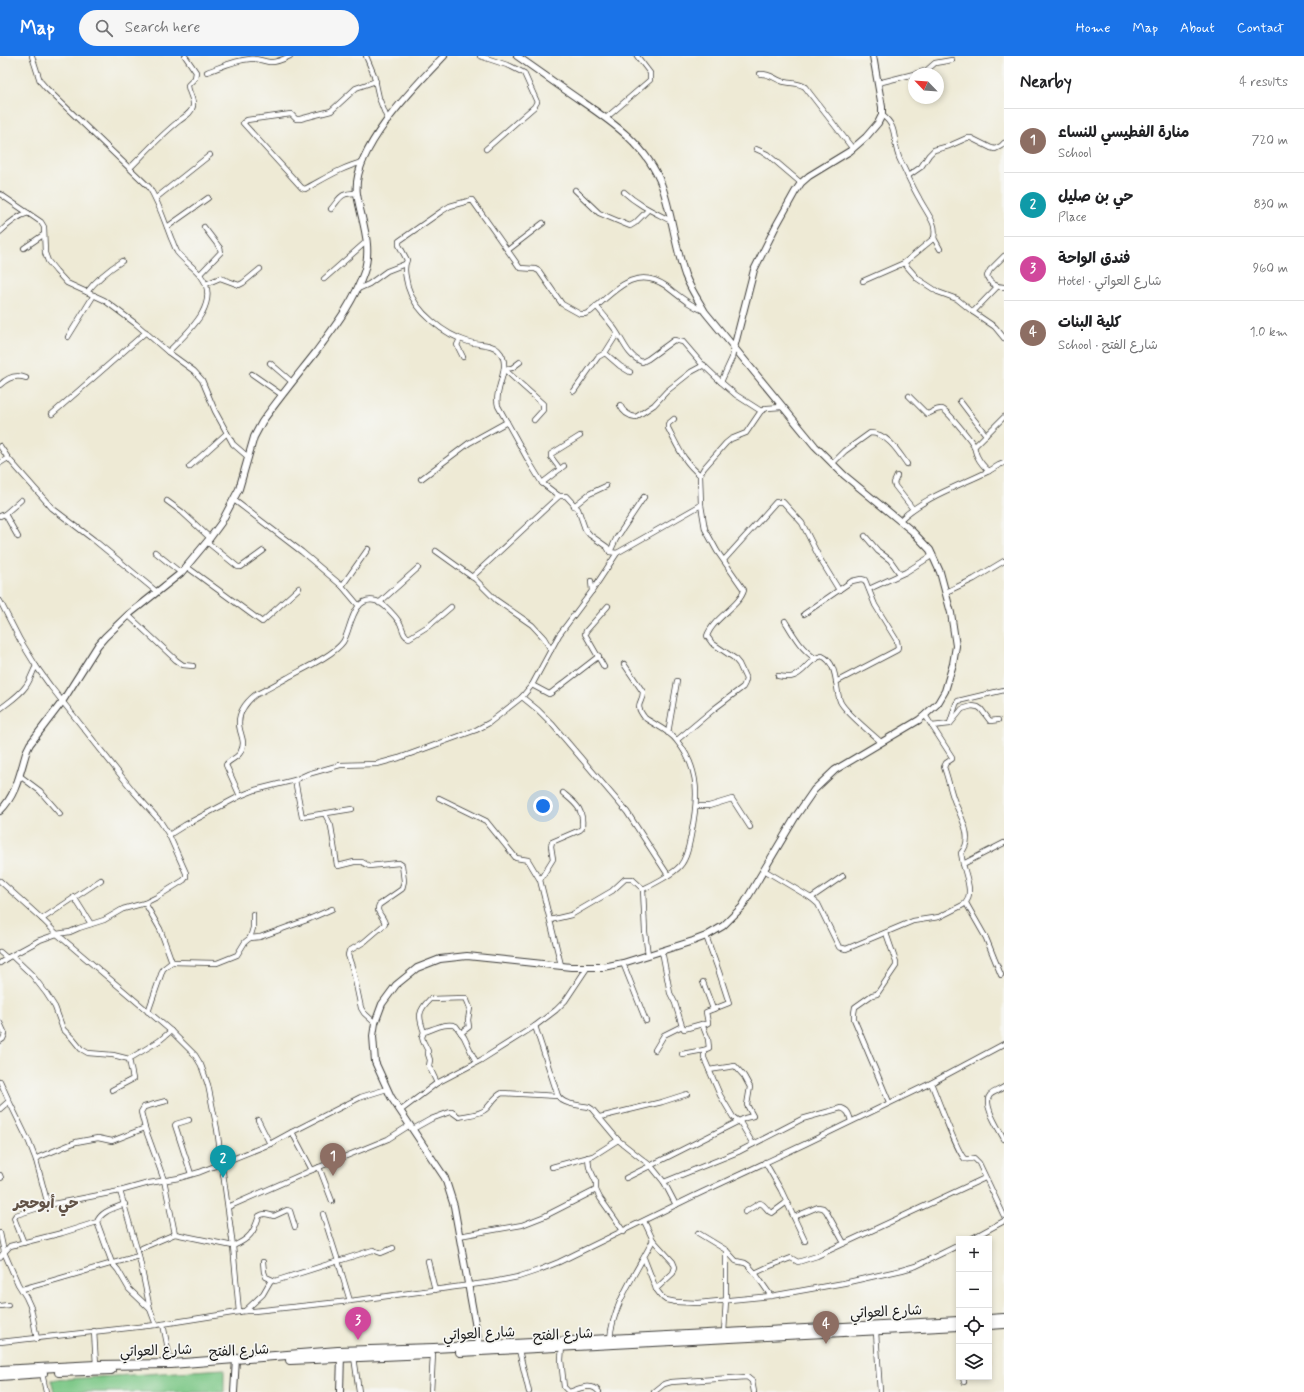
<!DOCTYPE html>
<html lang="en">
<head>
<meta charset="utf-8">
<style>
  :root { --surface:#fff; --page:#f6f6f6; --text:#202124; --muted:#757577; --line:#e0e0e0; --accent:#1a73e8 }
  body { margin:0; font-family:Mynerve,"Playpen Sans Arabic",sans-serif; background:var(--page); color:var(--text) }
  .controls { position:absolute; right:12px; bottom:12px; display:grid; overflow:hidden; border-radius:0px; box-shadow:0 2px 6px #0003 }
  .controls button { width:36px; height:36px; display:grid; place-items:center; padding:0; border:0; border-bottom:1px solid var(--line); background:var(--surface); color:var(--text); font:20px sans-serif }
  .compass { position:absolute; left:908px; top:12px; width:36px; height:36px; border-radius:50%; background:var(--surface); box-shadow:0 2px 6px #0003; rotate:295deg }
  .you { position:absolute; left:543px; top:750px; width:14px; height:14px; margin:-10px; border:3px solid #fff; border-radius:50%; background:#1a73e8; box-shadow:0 0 0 6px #1a73e833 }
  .badge { display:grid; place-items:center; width:26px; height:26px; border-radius:50%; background:var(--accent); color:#fff; font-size:13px; font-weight:700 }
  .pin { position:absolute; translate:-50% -33px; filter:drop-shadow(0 1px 2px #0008) }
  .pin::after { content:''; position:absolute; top:21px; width:14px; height:12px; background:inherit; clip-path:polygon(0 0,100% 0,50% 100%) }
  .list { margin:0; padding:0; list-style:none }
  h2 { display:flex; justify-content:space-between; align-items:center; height:52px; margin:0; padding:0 16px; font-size:17px }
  h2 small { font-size:13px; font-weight:400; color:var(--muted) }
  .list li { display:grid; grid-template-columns:26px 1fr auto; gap:12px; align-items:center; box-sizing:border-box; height:64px; padding:0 16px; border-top:1px solid var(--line) }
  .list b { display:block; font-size:15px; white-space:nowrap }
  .list p { margin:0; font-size:13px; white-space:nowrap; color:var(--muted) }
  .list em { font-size:13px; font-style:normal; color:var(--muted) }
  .icon { flex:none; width:22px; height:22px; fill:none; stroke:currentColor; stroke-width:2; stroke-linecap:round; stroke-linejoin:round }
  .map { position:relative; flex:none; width:1004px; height:1336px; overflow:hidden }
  header { display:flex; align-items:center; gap:24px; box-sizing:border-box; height:56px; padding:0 20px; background:var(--accent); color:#fff }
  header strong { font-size:19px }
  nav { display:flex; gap:22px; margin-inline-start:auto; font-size:14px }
  .search { width:280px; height:36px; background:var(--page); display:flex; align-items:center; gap:10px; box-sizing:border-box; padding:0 14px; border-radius:22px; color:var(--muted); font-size:15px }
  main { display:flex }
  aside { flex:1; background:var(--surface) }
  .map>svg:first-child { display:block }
</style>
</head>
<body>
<header>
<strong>Map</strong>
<div class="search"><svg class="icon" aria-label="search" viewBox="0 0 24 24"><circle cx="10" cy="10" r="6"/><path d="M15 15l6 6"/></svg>Search here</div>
<nav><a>Home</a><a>Map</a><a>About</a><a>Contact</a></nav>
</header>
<main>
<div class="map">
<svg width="1004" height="1336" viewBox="0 0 1004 1336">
  <rect width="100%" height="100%" fill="#f6f6f2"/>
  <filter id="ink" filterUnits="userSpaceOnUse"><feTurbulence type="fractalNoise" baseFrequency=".025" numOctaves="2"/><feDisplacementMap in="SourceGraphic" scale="8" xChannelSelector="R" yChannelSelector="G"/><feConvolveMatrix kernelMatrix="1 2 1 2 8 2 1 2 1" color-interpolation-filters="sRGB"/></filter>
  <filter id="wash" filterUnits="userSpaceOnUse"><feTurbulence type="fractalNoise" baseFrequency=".012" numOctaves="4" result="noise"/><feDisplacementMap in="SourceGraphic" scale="16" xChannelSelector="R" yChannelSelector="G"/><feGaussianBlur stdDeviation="0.9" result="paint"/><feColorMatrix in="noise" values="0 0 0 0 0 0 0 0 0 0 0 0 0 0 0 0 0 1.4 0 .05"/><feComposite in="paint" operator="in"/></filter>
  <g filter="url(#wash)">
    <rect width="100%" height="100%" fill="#eeead5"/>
    <!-- built -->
    <path fill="#e8d9ba" d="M989 1279H990L993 1306H989Z"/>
    <!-- green -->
    <path fill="#7bc786" stroke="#4c7251" d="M224 1313V1336H54L51 1324Z"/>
  </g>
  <g filter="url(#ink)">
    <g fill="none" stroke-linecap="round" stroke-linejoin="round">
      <defs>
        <g id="minor">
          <path d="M32 0 40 25 46 32 149 131C159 147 164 164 171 182 173 186 175 192 177 196 184 205 194 211 201 220 222 248 187 277 168 296"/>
          <path d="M366 0 374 19 379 42 388 65"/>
          <path d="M480 0 510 10 524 17 537 46 534 51 486 93"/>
          <path d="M207 16C221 11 235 4 250 3 257 2 262 5 269 6 276 7 284 3 290 0"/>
          <path d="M760 18C769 17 773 22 781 25 789 28 798 26 805 31L853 93"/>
          <path d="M914 18 927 14 935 7 952 4"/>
          <path d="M878 27 914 18"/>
          <path d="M606 62 650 24V17L637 0"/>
          <path d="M756 93 767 98 801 127"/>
          <path d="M363 106C342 111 324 123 305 133L302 132 243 67 247 64 291 58 296 63H300L331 55 356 32 376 25"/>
          <path d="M130 112C146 96 161 79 179 65 184 61 192 57 193 50 194 43 188 36 188 29L195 22 196 16 185 0"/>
          <path d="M908 120 921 111 929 99 934 94 949 90 967 82H971L991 92 995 93 1001 90 1004 87"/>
          <path d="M575 134 599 157 625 168 630 170 635 167 648 154"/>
          <path d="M624 136C638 149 654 156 671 165"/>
          <path d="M0 138 41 166 44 171 45 197 48 205 56 215 67 227 104 244 136 268 168 296 194 315 202 324 215 355 233 388 248 401"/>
          <path d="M156 142 210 99"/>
          <path d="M331 153C341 141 340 137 357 137"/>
          <path d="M167 171 208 142"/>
          <path d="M0 176C8 168 17 160 28 157"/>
          <path d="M934 182 940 193"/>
          <path d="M24 192 43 179"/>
          <path d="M508 194 543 167"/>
          <path d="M1004 200 990 214 987 220C989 227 996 231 1004 231"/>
          <path d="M904 207 918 223 938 236 957 243 973 256 995 271 1004 282"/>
          <path d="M200 218 221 196 220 192 204 171"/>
          <path d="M324 223 367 185"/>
          <path d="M863 225 904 207 934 182C935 177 935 172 933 167 929 158 923 150 919 142 912 130 907 118 901 106 891 87 900 72 882 59"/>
          <path d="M206 228 220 222 239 229 243 227 260 213"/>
          <path d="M358 233 369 228 387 215 405 208"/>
          <path d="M87 236C97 223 108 214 122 205"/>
          <path d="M596 250C602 257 609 265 614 272 623 284 627 300 642 306L648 303 674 284 683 286 701 307 721 326 736 339 761 355"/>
          <path d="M973 256 997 231"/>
          <path d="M617 278 605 297 620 310 630 316"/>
          <path d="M68 281 94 239"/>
          <path d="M460 283 457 289 463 301"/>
          <path d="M270 307 292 326"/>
          <path d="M504 313 543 348V354L534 364"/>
          <path d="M504 313 512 312 520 306"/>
          <path d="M252 318 282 339"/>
          <path d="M721 326 732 302 734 292"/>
          <path d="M0 329C8 321 16 318 26 322"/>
          <path d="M574 335 598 301 605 297"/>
          <path d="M909 340 927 358C932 357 936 352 942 353 947 354 969 382 973 388 975 392 975 396 977 400 980 406 984 411 989 415"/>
          <path d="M960 345 986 379"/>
          <path d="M620 349C623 356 628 360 636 361L654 349 667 335 691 316 704 309"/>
          <path d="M52 358 146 276"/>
          <path d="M674 363 668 368V372C678 391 683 405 700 419"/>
          <path d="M0 390 8 402 52 452 94 484 157 536"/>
          <path d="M974 391 1004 361"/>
          <path d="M0 407 8 402"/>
          <path d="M832 408 845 395 870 377C887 377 898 395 907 408"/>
          <path d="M189 411 227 377"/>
          <path d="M560 413 551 401V398L580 380"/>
          <path d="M897 420 894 427 895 430 913 453"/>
          <path d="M421 423 469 387 507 366"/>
          <path d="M542 427 564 410"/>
          <path d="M234 444 302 496 342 530"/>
          <path d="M167 445 182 456 210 482"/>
          <path d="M701 449 617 497 610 496 607 491 590 479 585 473 578 453 566 440H559L542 427 528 404 498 350C493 332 514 310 498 294 491 287 479 289 469 286 445 279 415 256 408 231 406 222 403 212 407 204L399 189V185L442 155 450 150 472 144 520 212 535 213 539 215 562 248 580 258H585L590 256C613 237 634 208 666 230 679 240 689 249 704 255"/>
          <path d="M574 450 589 438 606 430"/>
          <path d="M5 458 18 481"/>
          <path d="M0 460 5 458 21 444"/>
          <path d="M900 464C924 441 959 430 989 415L999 409 1004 407"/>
          <path d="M865 480 878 495 890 504 900 518"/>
          <path d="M207 486 238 511H241L263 495"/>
          <path d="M436 495 475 523 496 544 532 569 544 582 551 594"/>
          <path d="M155 496 181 517"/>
          <path d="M610 496 616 483 644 441"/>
          <path d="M724 504 776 446H783L802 467 820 503 839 534"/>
          <path d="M187 511 262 566 299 532"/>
          <path d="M472 521 559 440"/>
          <path d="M869 533 906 516 933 499"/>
          <path d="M592 535 617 497"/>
          <path d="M946 536 974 523 1004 505"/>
          <path d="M0 545 20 584 36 610 51 631 134 736 160 765 169 779 186 817V821L184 824 157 841 145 847 160 873 172 906 163 913 148 956"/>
          <path d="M379 547 418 512"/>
          <path d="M359 550 342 530 368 493"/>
          <path d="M804 558 852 525 861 523 865 524 875 549 897 585 898 591 897 594 836 626"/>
          <path d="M128 559 176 604 183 609 193 610"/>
          <path d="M785 565C794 580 801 593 816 603"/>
          <path d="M624 608 643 636C643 648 633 647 645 662 655 669 670 675 677 685 701 714 698 745 691 779 689 789 687 802 680 810 673 818 652 829 643 833L645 876 648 899"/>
          <path d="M604 611 585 578 586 575 608 550"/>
          <path d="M778 620C783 621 789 622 794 620 805 616 810 602 822 600 838 607 835 631 840 645 843 654 872 678 881 686"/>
          <path d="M532 629 549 638 551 637 599 600"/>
          <path d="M522 641 538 654 552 668 627 756 668 819"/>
          <path d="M0 653C9 646 20 639 26 630 30 625 32 617 36 610"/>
          <path d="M925 659 952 701V703L946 707 944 711C948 722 950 733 954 744 960 760 975 782 961 797L963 808"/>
          <path d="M950 667 956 648 958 645 1004 634"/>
          <path d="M932 670 950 668 962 653 972 650 978 651 981 653 990 665 998 664"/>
          <path d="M668 677 677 625"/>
          <path d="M677 684 714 653 743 631 745 627 746 623 739 608 734 602 712 587 707 580C713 562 740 550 744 534L717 495 705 473 701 449 700 419 704 412 726 387 731 383 746 377 761 355 767 352 782 351"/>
          <path d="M20 720 40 735 60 758"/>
          <path d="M295 724 302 761 352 753"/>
          <path d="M240 740 226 709C229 703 239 702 241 695 245 687 242 682 240 674 236 659 244 648 255 639 266 634 276 628 287 622 301 614 334 599 343 586 351 574 352 539 376 545 384 547 395 560 400 567 403 573 403 580 409 582L430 569 451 551"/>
          <path d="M439 742 486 765 516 802 528 804 540 824"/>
          <path d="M697 750H709L732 743 750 771"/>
          <path d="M325 758 331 770 337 809 338 810 354 806H362L369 810 399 807 402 809 404 825 402 833 379 849C375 857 384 860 385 868L364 886 349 895 348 899 353 914 361 952 364 957 375 967"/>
          <path d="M169 779 185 769 240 740 255 734 295 724 308 718 340 709 377 708 399 702 476 674 489 667 522 641 532 629 559 579 592 535 591 525"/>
          <path d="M764 814 811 842 818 848 839 891 846 893 913 865 939 861 963 849C975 841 966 820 963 808L1004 787"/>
          <path d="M0 825 42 863 57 878 171 975 195 999 201 1009 208 1029 217 1073 233 1190 239 1256"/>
          <path d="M74 841 91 868"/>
          <path d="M811 842 843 820"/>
          <path d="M966 847 986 882 1001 919"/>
          <path d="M42 863 101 824"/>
          <path d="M550 864 571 859 612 835 625 823H632L643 833"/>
          <path d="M886 877 896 906V910L877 938 872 939 855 951 854 957V963L889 1046"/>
          <path d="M250 882 253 872V858"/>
          <path d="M661 895 663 900 670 937 675 947 682 970 684 973 702 968"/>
          <path d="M0 896 7 902 0 907"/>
          <path d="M12 900 32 919 46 937 55 951 63 973 72 982 81 993 88 997 113 999 129 1003 159 985 171 975"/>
          <path d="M7 902 40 884 57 878 70 876 79 872 104 864 123 853 145 847"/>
          <path d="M172 906 217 907 237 899 245 886 250 882 260 881 307 864 332 853"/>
          <path d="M623 907 646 965"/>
          <path d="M561 909 540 824 553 803 551 790 552 786 580 774 582 772C584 753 576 748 563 737"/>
          <path d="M703 926 713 953"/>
          <path d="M0 967 5 978 3 983 0 985"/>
          <path d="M535 970 558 1040C564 1049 578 1049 589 1051L592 1053 618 1084 651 1110 664 1126 676 1149"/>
          <path d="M424 976C418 960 418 955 430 943L466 942 470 952 468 964 469 971 461 977"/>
          <path d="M655 994 664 979 682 970"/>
          <path d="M704 994V1002L720 1039 733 1061 740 1066 753 1088"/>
          <path d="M682 998 704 994 709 992 708 983 702 968H706L708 967 706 956 729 947 719 916 706 880"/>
          <path d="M0 1025 9 1045 0 1053"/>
          <path d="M437 1027 429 1010 430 1004 428 998V995L423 985 422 981 424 976C434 973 446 966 456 970L464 981 476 1006"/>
          <path d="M931 1027C936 1038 958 1099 965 1103 968 1104 971 1103 974 1102L979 1107 1004 1160"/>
          <path d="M1004 1031C1000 1034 994 1035 990 1039 982 1048 999 1073 1004 1083"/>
          <path d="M112 1034 133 1023 129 1003"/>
          <path d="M9 1045 29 1086 36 1104 48 1149"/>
          <path d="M166 1045 144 1051 141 1056 145 1072 164 1124 175 1178"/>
          <path d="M400 1055 437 1027 481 1004 535 970 556 954 565 945 587 912"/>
          <path d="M600 1061 662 1046 687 1038"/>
          <path d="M189 1064 176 1068 175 1069 191 1118"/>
          <path d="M258 1064 270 1088 292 1076"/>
          <path d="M413 1073 431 1063 450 1056H452L459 1061C467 1059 480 1059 486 1053 492 1047 495 1040 502 1037L558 1040"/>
          <path d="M588 1101 589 1111 596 1126V1134L600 1142 624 1176"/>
          <path d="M36 1104 39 1101 76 1086 98 1082 112 1085 145 1072"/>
          <path d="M765 1106 781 1134 805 1185"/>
          <path d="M319 1111 332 1145"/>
          <path d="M552 1111 593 1100 618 1084"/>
          <path d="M312 1114 292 1076 361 1041 387 1033"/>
          <path d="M0 1119 1 1122"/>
          <path d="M626 1122 745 1062 753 1060 747 1049 750 1031 744 1020 735 1010 709 1014"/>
          <path d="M664 1126 738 1096 802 1063 841 1052C848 1054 849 1058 851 1065"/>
          <path d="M228 1151 312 1114 388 1083 410 1069"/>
          <path d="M745 1156 760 1147C766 1149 767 1156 772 1157L787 1146"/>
          <path d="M323 1158 338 1205 350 1245"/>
          <path d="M794 1161 818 1151 823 1152 826 1155 844 1187"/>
          <path d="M644 1165 653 1184 673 1206 675 1211 673 1217 656 1233 662 1241 666 1244 676 1246 698 1247 771 1240 844 1227 902 1214 916 1210 959 1189"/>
          <path d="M97 1166 112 1207 118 1214 129 1233 150 1253 156 1269"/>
          <path d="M0 1177 4 1196 18 1228 26 1241 31 1252 37 1283"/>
          <path d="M698 1177 726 1194 736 1205 745 1207 748 1209 755 1217 771 1240"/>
          <path d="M459 1180 522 1169 545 1160 596 1134"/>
          <path d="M971 1183 1004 1165"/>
          <path d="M24 1187 14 1162 16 1159 48 1149 120 1135"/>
          <path d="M142 1192 175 1178 233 1190C250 1183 254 1176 259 1160 265 1156 268 1159 274 1160L287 1154 290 1155 295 1171"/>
          <path d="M0 1201 10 1190 62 1177 97 1166C101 1155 115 1152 125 1148"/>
          <path d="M644 1202 656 1233"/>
          <path d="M428 1205 435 1234"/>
          <path d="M263 1206 264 1216 266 1221 275 1225 373 1194 381 1197 393 1192"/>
          <path d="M755 1217 770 1210 791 1202 798 1206 817 1200 985 1122"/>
          <path d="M22 1233C61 1223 100 1210 139 1200"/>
          <path d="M0 1250 8 1249"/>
          <path d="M150 1253 139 1200 120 1135 149 1127 179 1122 200 1116 270 1088"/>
          <path d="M245 1255 263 1238 271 1224"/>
          <path d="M163 1268 171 1308"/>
          <path d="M94 1275 96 1309"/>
          <path d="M724 1276 726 1244V1194"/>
          <path d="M876 1276 880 1336"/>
          <path d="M610 1283C613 1247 637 1216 653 1184"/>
          <path d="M0 1286 156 1269 245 1255H254L350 1245 493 1226 518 1221 539 1214 559 1206 694 1140 805 1088 931 1027 1004 988"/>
          <path d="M562 1289 561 1304 564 1331 569 1336C579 1333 592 1326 599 1336"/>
          <path d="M519 1294 529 1336"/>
          <path d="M354 1301 359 1336"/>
          <path d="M42 1317 46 1336"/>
          <path d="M963 1321 964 1326"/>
          <path d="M431 1336 433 1298"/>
          <path d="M654 1336 664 1328 671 1326 747 1321 752 1325 754 1336"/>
        </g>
        <g id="tertiary">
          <path d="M734 292 754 214 776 170 795 136 801 127 809 120 850 95 866 81 878 67 882 59V51L873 0"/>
          <path d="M0 755C17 738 20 716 27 694L30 688 62 646 98 589 105 581 128 559 181 517 210 482 221 467 239 433 254 381 262 366C279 342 298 319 316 296 335 270 354 246 364 216 373 189 361 164 357 138 351 94 416 29 444 0"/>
          <path d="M480 1294 454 1150 445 1122 391 1041 375 1006 373 980 375 967 382 948 396 929 417 912 440 903 467 900 571 911H603L623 907 693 885 706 880 723 870 742 851 796 760 814 734 835 714 919 664 925 659 938 647 945 635 953 608 956 590 951 557 940 516 930 494 912 475 844 419 815 390 705 256C698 244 690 232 685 219 675 190 672 159 662 130 647 88 609 64 574 40 555 27 536 13 517 0"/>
          <path d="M234 1336 236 1303"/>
          <path d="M340 1336 341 1298"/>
        </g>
        <g id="primary">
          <path d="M989 1263 1004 1262"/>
          <path d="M989 1269 1004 1268"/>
          <path d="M460 1296 959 1270"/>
          <path d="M290 1304 429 1298"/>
          <path d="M0 1314 96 1309 171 1308 338 1295 434 1292 959 1265"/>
          <path d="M59 1316 111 1314"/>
          <path d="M0 1320 43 1317"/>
        </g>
      </defs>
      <!-- minor casing -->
      <use href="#minor" stroke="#3c3b38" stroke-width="6"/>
      <!-- tertiary casing -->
      <use href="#tertiary" stroke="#3c3b38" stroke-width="8"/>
      <!-- primary casing -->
      <use href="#primary" stroke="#3c3b38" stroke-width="10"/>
      <!-- minor -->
      <use href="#minor" stroke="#fff" stroke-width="4.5"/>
      <!-- tertiary -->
      <use href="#tertiary" stroke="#fff" stroke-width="6"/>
      <!-- primary -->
      <use href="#primary" stroke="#fff" stroke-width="8"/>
    </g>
  </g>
  <g text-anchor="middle" stroke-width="3.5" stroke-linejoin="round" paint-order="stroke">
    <!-- street labels -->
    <g font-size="14" fill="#1c1c1c" stroke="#f6f6f2">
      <text transform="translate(886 1255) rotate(-3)" y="5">شارع العواتي</text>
      <text transform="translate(479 1277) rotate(-3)" y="5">شارع العواتي</text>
      <text transform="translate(563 1278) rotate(-3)" y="5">شارع الفتح</text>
      <text transform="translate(156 1294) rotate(-2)" y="5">شارع العواتي</text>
      <text transform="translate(239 1294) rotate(-3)" y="5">شارع الفتح</text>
    </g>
    <!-- neighbourhood labels -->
    <g font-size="15" font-weight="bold" fill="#605145" stroke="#f6f6f2">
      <text x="46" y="1152">حي أبوحجر</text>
    </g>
  </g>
</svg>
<div class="controls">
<button>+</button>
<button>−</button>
<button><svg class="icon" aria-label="locate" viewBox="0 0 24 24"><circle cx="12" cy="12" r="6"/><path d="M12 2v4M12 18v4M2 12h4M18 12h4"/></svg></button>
<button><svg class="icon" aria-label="layers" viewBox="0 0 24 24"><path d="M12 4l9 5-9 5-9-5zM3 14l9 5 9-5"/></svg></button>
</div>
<svg class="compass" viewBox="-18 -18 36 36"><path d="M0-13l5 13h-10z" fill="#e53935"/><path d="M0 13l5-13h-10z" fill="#757577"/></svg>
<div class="you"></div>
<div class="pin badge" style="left:333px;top:1120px;background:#8d6e63">1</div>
<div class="pin badge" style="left:223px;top:1122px;background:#0f9aa8">2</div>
<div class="pin badge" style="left:358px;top:1284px;background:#d1479c">3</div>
<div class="pin badge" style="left:826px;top:1288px;background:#8d6e63">4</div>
</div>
<aside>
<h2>Nearby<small>4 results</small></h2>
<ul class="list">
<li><span class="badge" style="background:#8d6e63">1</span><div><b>منارة الفطيسي للنساء</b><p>School</p></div><em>720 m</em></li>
<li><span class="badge" style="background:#0f9aa8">2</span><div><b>حي بن صليل</b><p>Place</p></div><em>830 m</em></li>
<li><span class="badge" style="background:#d1479c">3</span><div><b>فندق الواحة</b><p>Hotel · شارع العواتي</p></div><em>960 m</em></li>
<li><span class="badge" style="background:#8d6e63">4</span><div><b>كلية البنات</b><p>School · شارع الفتح</p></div><em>1.0 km</em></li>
</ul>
</aside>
</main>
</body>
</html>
